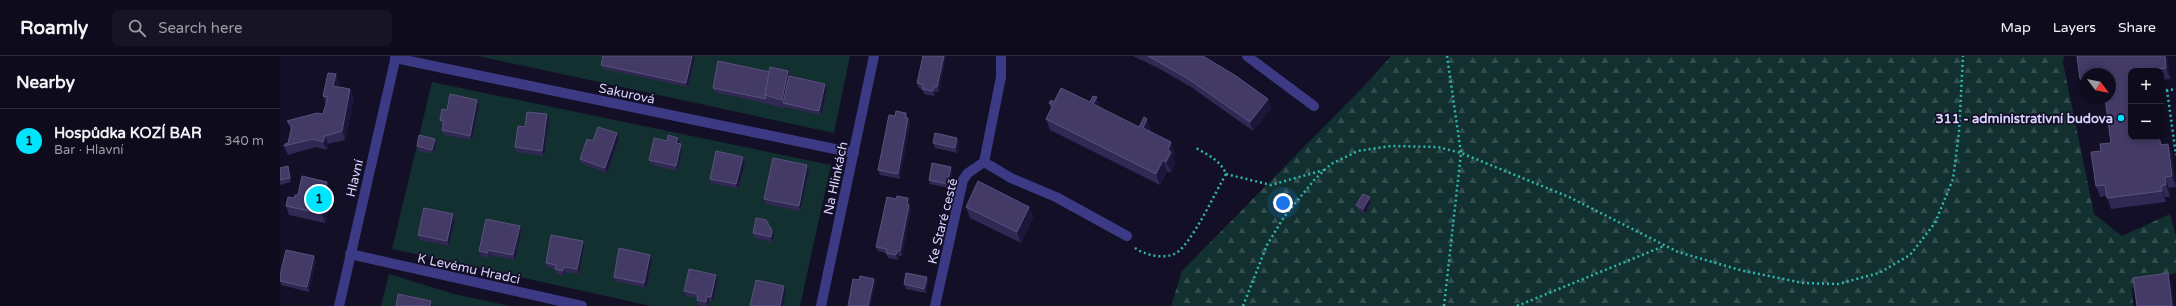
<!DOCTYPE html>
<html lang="en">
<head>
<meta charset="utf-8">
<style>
  :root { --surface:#0e0b1c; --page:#171425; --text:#f1f3f6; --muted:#9b9ba3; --line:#2e2b3b; --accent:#00e5ff }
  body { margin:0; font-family:"Varela Round",sans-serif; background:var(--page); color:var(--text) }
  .controls { position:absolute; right:12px; top:12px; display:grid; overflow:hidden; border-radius:8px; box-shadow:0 2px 6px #0003 }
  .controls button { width:36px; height:36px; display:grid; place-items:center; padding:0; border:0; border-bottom:1px solid var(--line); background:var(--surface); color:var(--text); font:20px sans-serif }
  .compass { position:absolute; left:1800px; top:12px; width:36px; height:36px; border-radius:50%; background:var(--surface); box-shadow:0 2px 6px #0003; rotate:122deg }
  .you { position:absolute; left:1003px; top:147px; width:14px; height:14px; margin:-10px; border:3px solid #fff; border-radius:50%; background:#1a73e8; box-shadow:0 0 0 6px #1a73e833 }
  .badge { display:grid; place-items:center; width:26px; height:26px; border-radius:50%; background:var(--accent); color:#111; font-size:13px; font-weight:700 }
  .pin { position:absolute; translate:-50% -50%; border:2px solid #fff; box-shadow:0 1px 4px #0006 }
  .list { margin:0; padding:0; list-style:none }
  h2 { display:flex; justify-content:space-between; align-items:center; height:52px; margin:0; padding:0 16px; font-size:17px }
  h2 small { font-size:13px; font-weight:400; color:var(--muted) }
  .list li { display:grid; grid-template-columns:26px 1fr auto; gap:12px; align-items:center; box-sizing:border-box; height:64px; padding:0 16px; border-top:1px solid var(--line) }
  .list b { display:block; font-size:15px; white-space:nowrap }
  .list p { margin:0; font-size:13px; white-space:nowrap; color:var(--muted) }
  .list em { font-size:13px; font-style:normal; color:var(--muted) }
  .icon { flex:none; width:22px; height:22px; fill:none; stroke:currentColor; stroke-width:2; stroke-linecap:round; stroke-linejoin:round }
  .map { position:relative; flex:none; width:1896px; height:250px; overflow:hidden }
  header { display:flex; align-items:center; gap:24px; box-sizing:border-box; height:56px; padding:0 20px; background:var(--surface); border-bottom:1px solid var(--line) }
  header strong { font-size:19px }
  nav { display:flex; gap:22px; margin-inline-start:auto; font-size:14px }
  .search { width:280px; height:36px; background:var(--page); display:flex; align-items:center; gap:10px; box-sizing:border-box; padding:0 14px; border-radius:8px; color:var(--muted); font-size:15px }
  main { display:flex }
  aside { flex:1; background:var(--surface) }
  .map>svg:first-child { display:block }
</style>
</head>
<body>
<header>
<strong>Roamly</strong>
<div class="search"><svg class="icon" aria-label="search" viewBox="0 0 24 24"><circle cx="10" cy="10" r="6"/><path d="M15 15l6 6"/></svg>Search here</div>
<nav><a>Map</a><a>Layers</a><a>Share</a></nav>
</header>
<main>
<aside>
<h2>Nearby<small></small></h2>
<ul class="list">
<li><span class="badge">1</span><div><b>Hospůdka KOZÍ BAR</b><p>Bar · Hlavní</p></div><em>340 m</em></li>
</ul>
</aside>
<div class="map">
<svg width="1896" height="250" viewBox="0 0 1896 250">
  <defs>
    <pattern id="forest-firs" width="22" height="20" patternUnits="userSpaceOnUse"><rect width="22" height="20" fill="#12302f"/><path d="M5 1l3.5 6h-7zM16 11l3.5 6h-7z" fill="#344d4e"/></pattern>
  </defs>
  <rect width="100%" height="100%" fill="#130f26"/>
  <!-- green -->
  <g fill="#12302f">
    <path d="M198 0H570L554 77Z"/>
    <path d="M152 26 551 109 520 250H371L112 193Z"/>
    <path d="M109 218 174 238 230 250H101Z"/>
  </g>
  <!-- forest -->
  <path fill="url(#forest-firs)" d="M1111 0H1784L1783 7 1814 158 1842 180 1890 158 1896 180V217L1852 232 1853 250H891L902 215 1087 27Z"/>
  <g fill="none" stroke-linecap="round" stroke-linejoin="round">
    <!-- path -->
    <g stroke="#2fb8b0" stroke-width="2.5" stroke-dasharray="2 3" stroke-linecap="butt">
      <path d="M1887 34 1896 99"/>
      <path d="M1881 35 1896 33"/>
      <path d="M946 118 991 129 1044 114"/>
      <path d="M855 192C865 199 885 204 896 197 911 189 936 135 946 118 941 105 928 99 916 92"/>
      <path d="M963 250 987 189 1004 161 1035 123 1051 108 1078 95 1111 90 1158 91 1181 97 1289 141 1398 196 1460 214 1523 227 1558 228 1599 217 1630 199 1655 167 1673 123 1679 76 1683 0"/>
      <path d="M1164 250 1181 97 1167 0"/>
      <path d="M1237 250 1384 190"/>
    </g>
    <!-- minor -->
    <g stroke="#3d3a85" stroke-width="10">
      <path d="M967 0 1034 50"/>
      <path d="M115 2 574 97"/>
      <path d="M704 106 731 122 776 141 847 180"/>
      <path d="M70 198 302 250"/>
      <path d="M59 250 116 0"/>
      <path d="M541 250 594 0"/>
      <path d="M655 250 683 124 688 117 704 106 721 21V0"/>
    </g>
  </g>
  <!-- wall -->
  <g fill="#312854">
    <path d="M323 0H415L408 31 323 13 321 9Z"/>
    <path d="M666 0 659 36H655L654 40 644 38 642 33 639 32 637 27Z"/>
    <path d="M853 0H923L991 52 973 75 911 31 878 12Z"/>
    <path d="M1797 0H1887L1890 23 1881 24V15H1851V81H1870L1871 82 1879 81 1882 89 1888 88 1892 100 1896 131 1889 132 1890 141H1885L1886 146 1831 153 1827 140 1820 141 1816 130 1811 96 1821 95 1820 88 1831 87 1825 42H1830V18H1806V33L1804 34 1800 23Z"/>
    <path d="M508 15 510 20 545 28 547 33 541 59 505 51V53L488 48 434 36 433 32 490 16Z"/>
    <path d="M56 18 59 27 58 31 70 33 74 42 65 84 48 88 47 94 36 91 8 99 4 90 8 87 11 74 7 65 43 58 46 48 43 40Z"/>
    <path d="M817 41 820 52 859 71 867 63 871 74 870 76 895 97 893 101 895 107 891 117 887 115 880 129 770 74 766 63 771 53 769 47 810 46Z"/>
    <path d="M197 44 199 49 192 84 164 79 162 74 163 69H161L160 64 167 54Z"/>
    <path d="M626 57 630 67 620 123 600 119 598 114 615 60Z"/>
    <path d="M269 63 264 100 237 96 235 91 245 71Z"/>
    <path d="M337 77 339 82 327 117 302 108 300 103 313 85Z"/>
    <path d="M677 82 679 87 677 97 655 92 653 87Z"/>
    <path d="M387 85 399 86V88L402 93 397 115 371 109 369 104Z"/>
    <path d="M156 87 154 98 138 95 137 90Z"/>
    <path d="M463 101 465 106 458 133 431 127 430 123Z"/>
    <path d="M0 112 9 115 11 126 0 129Z"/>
    <path d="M529 114 520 155 486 148 484 143Z"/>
    <path d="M672 116 669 132 650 128 649 124Z"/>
    <path d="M50 135 49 142 51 148 45 167 9 159 6 150 14 142 18 139Z"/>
    <path d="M1090 141 1091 146 1085 158 1078 154 1076 149Z"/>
    <path d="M630 147 629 149 631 153 622 200H619L618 204 608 202 606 197 598 195 596 191Z"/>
    <path d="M686 151H749L753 162 741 187 690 162Z"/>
    <path d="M173 158 175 163 169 190 140 184 138 179Z"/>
    <path d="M240 170 241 175 235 204 210 199V202L201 200 199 195Z"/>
    <path d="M473 177 494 179 492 186 474 182Z"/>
    <path d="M304 190 299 218 285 216 284 220 277 218 275 214 268 212 266 207Z"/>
    <path d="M370 199 372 204 366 232 335 225 334 221Z"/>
    <path d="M36 205 29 236 1 229 0 219Z"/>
    <path d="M647 221 648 226 646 237 626 233 624 228Z"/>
    <path d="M438 224 433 246 429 245 427 250H424L418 249 417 244V242L406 240 404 235Z"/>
  </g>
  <!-- shaded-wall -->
  <g fill="#1d163a">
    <path d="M412 0H415L408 31 406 27Z"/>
    <path d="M664 0H666L659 36 657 31Z"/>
    <path d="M1885 0H1887L1890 23 1886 12Z"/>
    <path d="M508 15 511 23 503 47 505 51V53L502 44Z"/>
    <path d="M56 18 59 27 56 38 53 30Z"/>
    <path d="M545 28 547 33 541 59 539 55Z"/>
    <path d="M654 31 655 36 654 40 653 35Z"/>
    <path d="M70 33 74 42 65 84 62 75Z"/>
    <path d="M817 41 821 53 813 48Z"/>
    <path d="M988 43 991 52 973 75 970 66Z"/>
    <path d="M197 44 199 49 192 84 190 80Z"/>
    <path d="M267 58 269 63 264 100 262 95Z"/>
    <path d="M628 62 630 67 620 123 618 118Z"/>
    <path d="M867 63 871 74 867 83 863 72Z"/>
    <path d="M337 77 339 82 327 117 325 112Z"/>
    <path d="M45 80 48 88 47 94 43 86Z"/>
    <path d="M398 82 399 86 398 92 396 87Z"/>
    <path d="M677 82 679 87 677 97 675 92Z"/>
    <path d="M155 83 156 87 154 98 152 94Z"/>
    <path d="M891 86 895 97 893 101 895 107 891 117 886 106 888 94Z"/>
    <path d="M401 88 402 93 397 115 396 110Z"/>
    <path d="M1888 88 1892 100 1896 131 1892 120Z"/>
    <path d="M463 101 465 106 458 133 456 128Z"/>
    <path d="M883 104 887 115 880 129 876 118Z"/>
    <path d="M527 109 529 114 520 155 519 150Z"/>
    <path d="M671 111 672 116 669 132 667 128Z"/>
    <path d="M1885 121 1889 132 1890 141 1886 129Z"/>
    <path d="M47 126 50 135 49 142 51 148 45 167 42 158 44 138Z"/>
    <path d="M1881 130 1885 141 1886 146 1882 135Z"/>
    <path d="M1090 141 1091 146 1085 158 1083 153Z"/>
    <path d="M628 142 630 147 628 153 627 148Z"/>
    <path d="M629 149 631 153 622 200 620 195Z"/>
    <path d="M749 151 753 162 741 187 737 176Z"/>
    <path d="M173 158 175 163 169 190 167 185Z"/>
    <path d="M240 170 241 175 235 204 233 199Z"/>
    <path d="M492 174 494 179 492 186 491 181Z"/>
    <path d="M303 185 304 190 299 218 297 213Z"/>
    <path d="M208 194 210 199V202L208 197Z"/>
    <path d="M617 195 619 200 618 204 616 199Z"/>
    <path d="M370 199 372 204 366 232 364 227Z"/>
    <path d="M34 200 36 205 29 236 27 231Z"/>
    <path d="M284 211 285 216 284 220 283 215Z"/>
    <path d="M1888 217 1892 228 1894 250H1892Z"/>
    <path d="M436 219 438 224 433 246 431 241Z"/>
    <path d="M647 221 648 226 646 237 644 233Z"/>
    <path d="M594 223 596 227 591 250H588Z"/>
    <path d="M504 230 506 235 503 250H500Z"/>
    <path d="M427 240 429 245 427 250 426 246Z"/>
    <path d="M151 245 153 249 152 250H150Z"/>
  </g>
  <!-- building -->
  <g fill="#433a66" stroke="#5a527e">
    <path d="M323 0H412L406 27 321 9Z"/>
    <path d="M643 0H664L657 31H654L653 35 642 33 643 29 637 27Z"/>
    <path d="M868 0H923L956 20 988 43 970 66 907 22Z"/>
    <path d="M1797 0H1885L1886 12 1861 15H1851V81H1868V82L1879 81 1881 89 1888 88 1892 120 1885 121 1886 129 1881 130 1882 135 1827 142 1825 129 1816 130 1811 96 1821 95 1820 88 1831 87 1825 42H1830V18H1806V22L1800 23Z"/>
    <path d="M438 5 490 16 485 39 486 43 433 32Z"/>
    <path d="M490 11 508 15 502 44 485 39Z"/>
    <path d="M48 17 56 18 53 30 70 33 62 75 45 80 43 86 33 83 4 90 5 88 8 87 12 70 7 65 37 57 43 58 48 41 43 40Z"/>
    <path d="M509 20 545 28 539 55 503 47Z"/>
    <path d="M781 32 810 46 813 40 817 41 813 48 859 71 864 61 867 63 863 72 891 86 888 94 891 96 886 106 883 104 876 118 766 63 773 49 769 47 771 44 774 46Z"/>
    <path d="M170 38 197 44 190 80 162 74 164 65 160 64 162 53 167 54Z"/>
    <path d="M616 55 626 57 625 62H628L618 118 598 114 609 59 615 60Z"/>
    <path d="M247 56 267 58 262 95 235 91 238 70 245 71Z"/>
    <path d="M318 71 337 77 325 112 300 103 307 83 313 85Z"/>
    <path d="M655 77 677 82 675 92 653 87Z"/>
    <path d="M139 79 155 83 152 94 137 90Z"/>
    <path d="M388 79 398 82 396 87 401 88 396 110 369 104 374 82 387 85Z"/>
    <path d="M436 95 463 101 456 128 430 123Z"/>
    <path d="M493 102 527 109 519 150 484 143Z"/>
    <path d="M652 107 671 111 667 128 649 124Z"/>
    <path d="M8 110 10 122 0 124V112Z"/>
    <path d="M22 120 47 126 44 138 48 139 42 158 6 150 8 141 14 142 15 139H18Z"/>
    <path d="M698 125 749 151 737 176 686 151Z"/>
    <path d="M1083 138 1090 141 1083 153 1076 149Z"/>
    <path d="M617 140 628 142 627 148 629 149 620 195H617L616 199 606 197 607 193 596 191 607 141 616 143Z"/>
    <path d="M144 152 173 158 167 185 138 179Z"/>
    <path d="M476 162 486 164 492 174 491 181 473 177Z"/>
    <path d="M206 163 240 170 233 199 208 194V197L199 195Z"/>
    <path d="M271 179 303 185 297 213 284 211 283 215 275 213 276 209 266 207Z"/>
    <path d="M339 192 370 199 364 227 334 221Z"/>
    <path d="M6 194 34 200 27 231 0 225V219Z"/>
    <path d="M409 213 436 219 431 241 427 240 426 246 417 244 418 238 404 235Z"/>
    <path d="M626 217 647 221 644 233 624 228Z"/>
    <path d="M1888 217 1892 250H1857L1853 222Z"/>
    <path d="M580 220 594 223 588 250H568L573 223 579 224Z"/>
    <path d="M476 224 504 230 500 250H470Z"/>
    <path d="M118 238 151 245 150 250H116Z"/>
  </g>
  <!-- markers -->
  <circle fill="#00e5ff" stroke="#130f26" stroke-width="1.5" cx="1841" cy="62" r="4"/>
  <g text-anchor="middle" stroke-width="3.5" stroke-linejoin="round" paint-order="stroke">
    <!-- street labels -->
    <g font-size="13" fill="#d9d4ff" stroke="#130f26">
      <text transform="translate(347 37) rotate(12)" y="5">Sakurová</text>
      <text transform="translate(74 122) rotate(-77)" y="5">Hlavní</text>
      <text transform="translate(555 122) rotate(-78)" y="5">Na Hlinkách</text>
      <text transform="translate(662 165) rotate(-76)" y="5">Ke Staré cestě</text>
      <text transform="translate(189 212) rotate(12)" y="5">K Levému Hradci</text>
    </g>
    <!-- poi labels -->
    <g font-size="13" font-weight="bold" fill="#d9d4ff" stroke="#130f26" text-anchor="end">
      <text x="1833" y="67">311 - administrativní budova</text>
    </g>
  </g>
</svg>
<div class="controls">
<button>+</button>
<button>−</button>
</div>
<svg class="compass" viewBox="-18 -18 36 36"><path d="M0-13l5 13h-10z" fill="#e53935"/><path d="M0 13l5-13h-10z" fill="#9b9ba3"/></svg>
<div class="you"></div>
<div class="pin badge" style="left:39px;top:143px">1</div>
</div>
</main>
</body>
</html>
